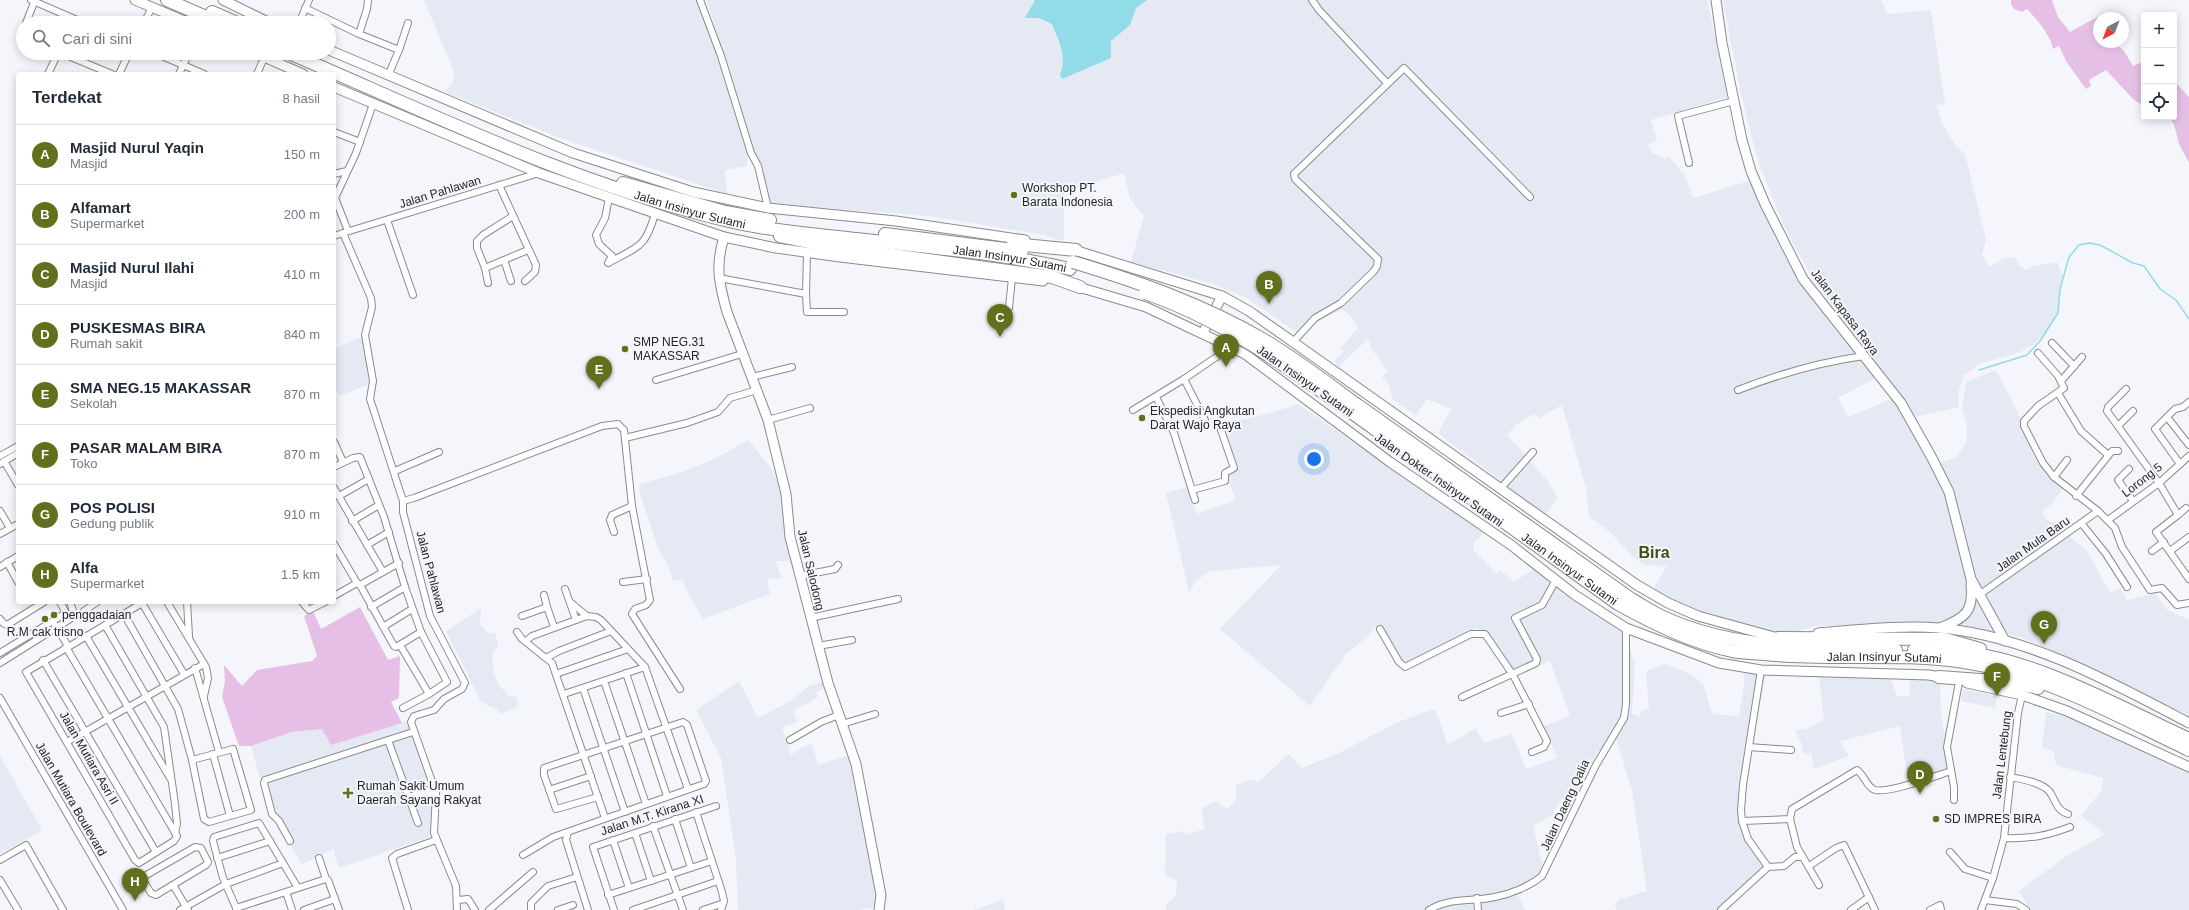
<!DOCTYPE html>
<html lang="id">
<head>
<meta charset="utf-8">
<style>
  :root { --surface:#fff; --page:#f2f2f3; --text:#1f2937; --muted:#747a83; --line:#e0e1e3; --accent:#60701d }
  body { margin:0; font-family:Arial,sans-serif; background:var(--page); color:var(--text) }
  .controls { position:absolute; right:12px; top:12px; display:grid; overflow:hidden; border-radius:4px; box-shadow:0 2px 10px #0003 }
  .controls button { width:36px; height:36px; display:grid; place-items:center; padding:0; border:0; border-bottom:1px solid var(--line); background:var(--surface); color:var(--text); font:20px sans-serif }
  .compass { position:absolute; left:2093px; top:12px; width:36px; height:36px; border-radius:50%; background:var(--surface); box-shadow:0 2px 10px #0003; rotate:222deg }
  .you { position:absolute; left:1314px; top:459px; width:14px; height:14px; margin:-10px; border:3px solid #fff; border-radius:50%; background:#1a73e8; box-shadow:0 0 0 6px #1a73e833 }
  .badge { display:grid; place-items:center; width:26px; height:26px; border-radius:50%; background:var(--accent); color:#fff; font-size:13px; font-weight:700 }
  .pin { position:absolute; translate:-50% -33px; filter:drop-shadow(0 1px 2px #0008) }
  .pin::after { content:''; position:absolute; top:21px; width:14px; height:12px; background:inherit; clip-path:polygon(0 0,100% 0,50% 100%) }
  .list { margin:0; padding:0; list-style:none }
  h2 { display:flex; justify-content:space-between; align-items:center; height:52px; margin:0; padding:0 16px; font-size:17px }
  h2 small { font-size:13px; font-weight:400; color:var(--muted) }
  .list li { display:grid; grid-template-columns:26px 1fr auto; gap:12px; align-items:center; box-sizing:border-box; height:60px; padding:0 16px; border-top:1px solid var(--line) }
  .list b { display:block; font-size:15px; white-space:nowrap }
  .list p { margin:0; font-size:13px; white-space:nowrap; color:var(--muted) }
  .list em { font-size:13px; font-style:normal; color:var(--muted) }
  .icon { flex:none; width:22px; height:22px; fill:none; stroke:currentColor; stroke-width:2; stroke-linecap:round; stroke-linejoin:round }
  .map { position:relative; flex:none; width:2189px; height:910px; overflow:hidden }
  .search { position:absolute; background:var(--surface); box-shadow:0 2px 10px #0003; left:16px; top:16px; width:320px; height:44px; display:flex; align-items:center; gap:10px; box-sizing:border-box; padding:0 14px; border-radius:22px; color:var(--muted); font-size:15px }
  .panel { position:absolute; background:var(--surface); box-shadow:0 2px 10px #0003; left:16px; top:72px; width:320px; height:532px; border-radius:4px }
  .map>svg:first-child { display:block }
</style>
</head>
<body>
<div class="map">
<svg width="2189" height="910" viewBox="0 0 2189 910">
  <rect width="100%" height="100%" fill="#f5f6fb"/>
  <!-- built -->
  <g fill="#e4e9f4">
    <path d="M424 0H701L717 39 719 40 707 0H1707L1728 97 1651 120 1657 140 1648 145 1651 152 1665 159 1668 157 1684 173 1693 198 1752 180 1764 212 1792 267 1832 327 1857 353 1876 378 1838 398 1848 417 1892 399 1932 465 1957 457 1967 441V425L1962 409 1966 382 1996 370 2044 464 2063 489 2052 504 2041 512 2047 520 2053 522 2088 552 2109 591 2112 593 2120 588 2127 600 2156 593 2166 609 2189 620V719L2090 667 2020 637 1944 623 1814 626 1798 631 1777 632 1756 630 1691 610 1655 591V586L1667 566 1645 565 1634 558 1610 532 1589 516 1586 488 1562 405 1539 418 1534 414 1517 424 1507 435 1546 479 1558 497 1545 515 1438 433 1451 409 1427 399 1416 416 1392 399 1390 386 1382 377 1388 371 1370 347V343L1367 340 1339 366 1334 361 1344 351 1341 348 1358 328 1351 317 1342 309 1317 322 1301 335 1245 297 1213 284 1131 262 1144 216 1130 199 1124 173 1064 192V240H1059L1044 235 929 216 809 207 767 202 752 155 748 153 747 166 725 170 727 194 558 137 445 92 453 82 454 72Z"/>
    <path d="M1723 0H1881L1888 14 1931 10 1945 104 1936 105 1944 127 1956 146 1965 154 1986 240 1982 256 1990 267 2004 258 2016 257 2018 264 2026 270 2034 266 2057 262 2063 277 2058 313 2046 332 2034 344 2020 352 1980 364 1964 375 1959 390 1958 407 1915 417 1899 392 1817 286 1786 231 1758 161 1741 95Z"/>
    <path d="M363 336 369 384 339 396 338 392 334 393V349Z"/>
    <path d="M1298 404 1440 503 1486 530 1473 544 1474 551 1496 573 1500 570 1514 582 1535 568 1565 593 1603 619 1630 634V649L1635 665 1632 713 1639 717 1641 710 1649 708 1646 673 1649 670 1666 664 1692 675 1704 685 1712 714 1739 716 1744 686V670L1766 673 1750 761 1746 798 1739 804V825L1746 842 1767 871 1721 910H1617L1615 907 1618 900 1647 891 1632 791 1616 738 1608 750 1598 751 1572 801 1562 798 1552 815 1533 826 1543 867 1536 877 1514 887 1525 910H1166V905L1176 895 1177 880 1167 876 1165 873 1166 834 1182 831 1186 835 1204 829 1202 808 1216 801 1222 807 1229 808 1236 799V785L1254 779 1257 783 1289 754 1302 768 1337 754 1398 722 1435 709 1448 745 1476 728 1484 743 1512 734 1526 769 1557 758 1544 726 1570 716 1550 661 1517 676 1489 636 1477 628 1403 664 1379 623 1369 635 1345 655 1310 706 1220 629 1281 565 1210 571 1196 581 1189 592 1166 493 1187 487 1197 514 1236 500 1226 474 1237 470 1222 431 1229 423 1270 413Z"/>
    <path d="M748 440 773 471 781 492 788 549 792 561H775L782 578 767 579 770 594 703 619 689 596 683 581 673 580 668 565 658 548 646 513 639 489 640 484 680 473 716 458Z"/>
    <path d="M481 608 480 625 488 633H495L498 647 492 654 494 675 499 685 509 696H516L519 706 501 714 496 709 481 702 446 631Z"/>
    <path d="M1819 676 1890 677 1897 696H1910L1909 678 1940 681 1941 713 1951 771 1908 782 1900 726 1840 741 1849 756 1814 769 1811 753 1803 754 1801 742 1795 730 1806 729 1824 720Z"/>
    <path d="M739 681 758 718 791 701 809 686 825 681 828 687 816 692 818 697 811 702 793 710 797 722 782 727 791 755 802 747 812 744 818 765 850 755 872 864 878 906 859 910H738L736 860 721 758 696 710Z"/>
    <path d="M1963 689 1997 696 1995 708 1961 701Z"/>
    <path d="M2046 712 2085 721 2128 740 2189 773V910H2031L2026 903 2019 891 2068 855 2105 834 2081 816 2101 791 2103 778 2056 765 2054 752 2042 747Z"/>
    <path d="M407 721 429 783 433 803 429 837 339 868 334 854 335 849 302 864 277 825 260 779 251 746 292 732 322 729 331 744Z"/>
    <path d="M0 756 42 830 0 854Z"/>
    <path d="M1003 900 1005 910H973Z"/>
  </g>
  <!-- green -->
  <g fill="#e6bfe6">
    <path d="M2011 0H2052L2058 17 2070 32 2097 17 2099 20V42H2114L2124 51 2133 66 2142 62 2144 65V106L2134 100 2106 70 2089 80 2091 86 2086 89 2066 61 2059 46 2053 49C2050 34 2038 21 2027 9L2022 12 2014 9 2011 4Z"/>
    <path d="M2174 81 2189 97V163L2179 144 2174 124 2169 117H2174Z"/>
    <path d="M360 607 388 660 400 656 399 698 391 702 402 723 331 745 322 729 292 732 251 746H239L222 697 225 681 224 665 242 686 257 670 312 661 317 656 304 616 313 611 321 629Z"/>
  </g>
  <!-- water -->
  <path fill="#91dce7" d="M1035 0H1147L1136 8 1130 25 1111 41V58L1062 79 1060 74C1068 58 1058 39 1052 24L1039 18H1025Z"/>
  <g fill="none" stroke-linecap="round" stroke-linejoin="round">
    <!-- stream -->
    <path stroke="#91dce7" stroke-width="1.5" d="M1979 370 2027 355 2040 341 2058 313 2060 289 2069 257 2079 245 2089 243 2100 245 2133 263 2144 266 2160 289 2176 300 2189 319"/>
    <defs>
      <g id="street">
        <path d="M31 0 84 23"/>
        <path d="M700 0 721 56 751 153 758 166 768 208"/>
        <path d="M1312 0 1319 10 1387 83"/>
        <path d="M305 8 359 34 399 50 388 76"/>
        <path d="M26 23 35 0"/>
        <path d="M144 23 152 7"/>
        <path d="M299 23 309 0"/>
        <path d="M359 34 367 9 368 0"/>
        <path d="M399 50 408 23"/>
        <path d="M61 53 112 74"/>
        <path d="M155 53 204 74"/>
        <path d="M48 74 58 53"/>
        <path d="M119 74 129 53"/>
        <path d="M179 74 189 53"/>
        <path d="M257 74 264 58"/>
        <path d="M334 132 360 142"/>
        <path d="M1689 163 1678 116 1734 101"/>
        <path d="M334 174 347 171"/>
        <path d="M499 185 536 265 535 272 525 281"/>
        <path d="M387 220 413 295"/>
        <path d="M348 231 335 198 356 153 373 104"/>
        <path d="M334 236 343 233"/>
        <path d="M504 260 511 281"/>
        <path d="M610 262C639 246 645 248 655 214"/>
        <path d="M608 263 612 256 599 244 596 235 605 218 609 198"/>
        <path d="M485 268 477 248V241L483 235 513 216"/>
        <path d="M719 278 806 294 807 312H844"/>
        <path d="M488 283 485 268 528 250"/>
        <path d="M806 294 807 252"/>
        <path d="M1009 308 1012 278"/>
        <path d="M1293 342 1315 318 1341 303 1374 271 1377 266 1378 259 1295 179 1294 174 1404 68 1530 197"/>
        <path d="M2052 343 2074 366"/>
        <path d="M2038 353 2058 376 2064 388 2038 406 2024 421V426L2043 463 2054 477 2098 511 2115 528 2122 547 2150 590 2162 588 2177 605 2189 603"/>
        <path d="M752 377 792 367"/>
        <path d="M1184 379 1205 420"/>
        <path d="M656 380 742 354"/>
        <path d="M2061 381 2082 357"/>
        <path d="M2126 389 2108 407 2107 411 2159 483 2178 515 2156 532 2189 579"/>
        <path d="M1738 390C1779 374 1820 362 1864 356"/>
        <path d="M2058 393 2081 431 2108 455"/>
        <path d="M1156 397 1174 433 1195 500"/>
        <path d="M1133 410 1184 379 1231 347"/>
        <path d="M2167 417 2189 445"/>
        <path d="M768 420 810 408"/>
        <path d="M2118 426 2133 411"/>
        <path d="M625 438 687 423 718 412 730 398 757 390"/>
        <path d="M334 442 343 462"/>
        <path d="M0 456 18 446"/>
        <path d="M4 461 18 485"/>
        <path d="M0 464 18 453"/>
        <path d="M2180 464 2155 429 2175 409 2183 407 2189 402"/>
        <path d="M334 467 353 458 360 457 384 517 405 587 371 607"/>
        <path d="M2129 469 2118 480 2133 501"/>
        <path d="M395 471 439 452"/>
        <path d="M2054 477 2067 460"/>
        <path d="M334 488 383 572"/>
        <path d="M1501 488 1533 452"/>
        <path d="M1192 490 1225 481V473L1234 468 1221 430"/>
        <path d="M339 496 369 479"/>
        <path d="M2076 496 2112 451H2118"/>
        <path d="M403 501 414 498 602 426 618 424 624 430 632 506 650 600 646 605 635 609 632 614 680 689"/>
        <path d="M0 511 10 528"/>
        <path d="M2178 515 2186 508"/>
        <path d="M2108 520 2159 483 2189 456"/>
        <path d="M352 521 379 505"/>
        <path d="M2082 524 2106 554 2127 587"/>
        <path d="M614 532 610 520 612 515 632 506"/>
        <path d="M0 534 18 524"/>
        <path d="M334 544 357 583"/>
        <path d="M367 545 389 532"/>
        <path d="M2152 551 2164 542"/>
        <path d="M2170 551 2189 537"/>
        <path d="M7 562 18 582"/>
        <path d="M0 567 18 556"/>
        <path d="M800 576 835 569 838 565"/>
        <path d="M623 582 647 579"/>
        <path d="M360 585 394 646 396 647 421 632"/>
        <path d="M565 589 576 620"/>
        <path d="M544 595 547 607"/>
        <path d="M1979 595 2098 511"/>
        <path d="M334 596 357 583 360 585 399 563"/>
        <path d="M60 602 67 615"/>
        <path d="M167 602 206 667 208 678 204 696"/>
        <path d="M187 602 189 636"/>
        <path d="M302 602 309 610 325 602"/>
        <path d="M570 602 587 616"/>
        <path d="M142 603 184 674"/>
        <path d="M84 611 97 602"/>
        <path d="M124 614 178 709 192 760 204 819 209 822 251 810 233 749 192 760"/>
        <path d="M522 616 547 607 554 627"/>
        <path d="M810 618 898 599"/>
        <path d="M0 619 3 623 7 625 44 602"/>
        <path d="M55 625 68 646"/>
        <path d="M105 625 164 727 175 804 177 824 175 833"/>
        <path d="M383 627 412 609"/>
        <path d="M1380 629 1399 662 1405 667 1471 634H1485L1513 675 1547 741 1544 747 1532 752"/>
        <path d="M517 632 522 639 552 663 605 818"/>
        <path d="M86 636 170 778"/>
        <path d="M526 641 532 636 587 616 596 617 601 620 645 667 688 789"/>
        <path d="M400 645 429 694"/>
        <path d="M818 646 852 640"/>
        <path d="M66 647 177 836 174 841 139 863 135 860 26 672 144 602"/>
        <path d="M0 653 66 613"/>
        <path d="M548 657 559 651 611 631"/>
        <path d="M43 660 156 852"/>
        <path d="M0 663 70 619 73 611 70 602"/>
        <path d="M195 668 219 752"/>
        <path d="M1761 670 1743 785 1741 810 1742 821 1748 839 1768 867 1784 866 1795 857H1801"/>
        <path d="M626 673 667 796"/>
        <path d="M556 674 628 649"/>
        <path d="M604 681 646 804"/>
        <path d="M583 688 625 812"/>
        <path d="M564 694 645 667"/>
        <path d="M1462 697 1536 663 1537 659 1515 618 1542 605 1556 580"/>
        <path d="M0 698 123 910"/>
        <path d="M403 708 429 694 447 682 421 632 405 587"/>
        <path d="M1501 713 1529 704"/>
        <path d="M842 724 875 714"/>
        <path d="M413 732 388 740 418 823"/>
        <path d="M790 740 821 722 839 715"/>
        <path d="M67 742 204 664"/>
        <path d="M1749 747 1791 750"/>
        <path d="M213 754 230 816"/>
        <path d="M2010 777C2021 779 2041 782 2049 791 2056 799 2055 810 2068 814"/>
        <path d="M549 790 591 776"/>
        <path d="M409 797 434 788"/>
        <path d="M1954 800V787L1947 747 1959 682"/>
        <path d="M411 803 436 793"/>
        <path d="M696 812 722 892 724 901 721 910"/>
        <path d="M675 819 691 868"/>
        <path d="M1790 819 1797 847 1819 885"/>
        <path d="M1742 821 1790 819 1792 809 1857 770C1864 775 1866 785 1873 789 1883 796 1938 775 1951 771"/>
        <path d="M653 826 683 910"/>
        <path d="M568 832 566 840 588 910"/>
        <path d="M635 833 651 881"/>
        <path d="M2004 838C2030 839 2046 836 2070 827"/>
        <path d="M613 840 629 888"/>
        <path d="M290 841 279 821 272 814 264 783 265 780 388 740"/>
        <path d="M195 847 201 848 208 862 206 865 156 895 151 893 143 880V877Z"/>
        <path d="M1950 852 1965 869 1993 878"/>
        <path d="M523 855 553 837 704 784 706 781 687 725 683 722 544 768V775L556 809 598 797"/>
        <path d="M217 858 270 841"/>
        <path d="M319 858 326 879"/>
        <path d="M0 860 26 845 63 910"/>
        <path d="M1809 866 1836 848 1844 845 1875 910"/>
        <path d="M326 879 328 880 339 910"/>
        <path d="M0 880 18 910"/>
        <path d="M173 885 188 910"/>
        <path d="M286 892 292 910"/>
        <path d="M608 895 712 861"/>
        <path d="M1477 898 1478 910"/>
        <path d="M458 900 468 899 475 910"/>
        <path d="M1985 900 2017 904 2026 910"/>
        <path d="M236 908 326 879"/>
        <path d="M180 910 226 884 283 863"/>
        <path d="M237 910 223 878 213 841 214 837 259 823 298 888"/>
        <path d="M304 910 335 899"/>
        <path d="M408 910 392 858 397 854 436 840"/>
        <path d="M457 910 456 886 434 833 436 793 411 722 414 716 434 710 444 699 462 689 465 683 430 616 403 512V501L370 399 373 381 365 335 372 307 371 298 343 233 539 173"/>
        <path d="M489 910 533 872"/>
        <path d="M531 910V903L548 886 577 877"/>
        <path d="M558 910 573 905"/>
        <path d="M614 910 593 847 716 806"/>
        <path d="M633 910 718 881"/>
        <path d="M703 910 721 904"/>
        <path d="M1429 910C1450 897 1472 902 1495 897 1511 894 1530 886 1542 876L1596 765 1624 718 1626 704V628"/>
        <path d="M1721 910 1768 867"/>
        <path d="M1851 910 1869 897"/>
        <path d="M1930 910 1940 905 1941 910"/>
        <path d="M1981 910 1993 878 2004 838 2018 713 2022 695"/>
      </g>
      <g id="secondary">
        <path d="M135 0 189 23"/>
        <path d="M223 0 270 23"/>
        <path d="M1716 0 1722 43 1742 140 1751 171 1765 204 1803 279 1901 403 1932 458 1949 492 1971 579 2005 641"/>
        <path d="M329 50 573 153 693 192 768 208 896 221 1025 240"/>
        <path d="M255 53 303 74"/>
        <path d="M334 87 539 173 724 237 776 248 840 257 1043 281"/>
        <path d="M724 237C715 266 719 283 727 312L768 420 786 494 790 537 828 683 856 764 881 895 879 910"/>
        <path d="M1071 249 1222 296 1249 311 1293 342 1637 585 1668 603 1698 616 1778 638 1783 637"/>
        <path d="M1075 286 1146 307 1245 354 1390 462 1511 545 1575 595 1626 628 1719 663 1761 670 1929 675 1945 678"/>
        <path d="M1203 333 1222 296"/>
        <path d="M1940 628C1965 618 1974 612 1971 584"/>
        <path d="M1818 633C1858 630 1899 625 1939 628 2026 635 2113 683 2189 723"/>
        <path d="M1967 683 2022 695 2067 711 2189 767"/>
      </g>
      <g id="highway">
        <path d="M167 0 220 23"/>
        <path d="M212 12 237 23"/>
        <path id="s1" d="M289 53C434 115 578 186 733 222 767 230 803 233 838 237 916 246 994 252 1070 269"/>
        <path d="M623 183 725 212 770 220"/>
        <path d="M885 234 1022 251"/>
        <path d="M780 236 834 247 1052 277 1080 287"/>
        <path d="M1013 244 1076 250"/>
        <path d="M1356 404 1631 599C1642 605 1652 612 1663 617 1736 651 1818 647 1896 650"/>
        <path id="s2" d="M1351 412 1618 604C1654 624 1691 642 1732 651 1743 653 1754 653 1765 654 1831 661 1899 652 1964 662 2044 674 2117 716 2189 750"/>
        <path d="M1778 638 1945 639 1980 649"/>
        <path d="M1914 650C1933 650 1951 651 1969 653 2040 662 2123 709 2189 739"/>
        <path d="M1939 677 2008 682 2038 688"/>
      </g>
    </defs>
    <!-- street casing -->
    <use href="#street" stroke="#8a8b8f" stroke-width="8"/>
    <!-- secondary casing -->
    <use href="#secondary" stroke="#8a8b8f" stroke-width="11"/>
    <!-- highway casing -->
    <use href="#highway" stroke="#8a8b8f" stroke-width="14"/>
    <!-- street -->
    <use href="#street" stroke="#fff" stroke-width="6"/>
    <!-- secondary -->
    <use href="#secondary" stroke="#fff" stroke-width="9"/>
    <!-- highway -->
    <use href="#highway" stroke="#fff" stroke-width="12"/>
    <defs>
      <g id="highway-bridge">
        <path d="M1073 262C1139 282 1204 305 1264 340 1296 359 1326 382 1356 404"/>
        <path d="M1145 293C1221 319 1286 366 1351 412"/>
      </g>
    </defs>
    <!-- highway-bridge casing -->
    <use href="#highway-bridge" stroke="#8a8b8f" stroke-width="14" stroke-linecap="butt"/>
    <!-- highway-bridge -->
    <use href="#highway-bridge" stroke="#fff" stroke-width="12"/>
  </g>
  <!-- markers -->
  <g fill="#60701d" stroke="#f5f6fb" stroke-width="1.5">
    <circle cx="1014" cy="195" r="4"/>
    <circle cx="625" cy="349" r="4"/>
    <circle cx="1142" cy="418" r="4"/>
    <circle cx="54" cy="615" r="4"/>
    <circle cx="45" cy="619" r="4"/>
    <path d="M346 787h4v4h4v4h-4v4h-4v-4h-4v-4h4z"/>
    <circle cx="1936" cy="819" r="4"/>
  </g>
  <g text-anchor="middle" stroke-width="4" stroke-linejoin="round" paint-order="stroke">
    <!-- poi labels -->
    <g font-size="12" fill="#242526" stroke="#f5f6fb" text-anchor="start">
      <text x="1022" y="192">Workshop PT.<tspan x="1022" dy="14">Barata Indonesia</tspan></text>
      <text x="633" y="346">SMP NEG.31<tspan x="633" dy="14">MAKASSAR</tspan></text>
      <text x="1150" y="415">Ekspedisi Angkutan<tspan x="1150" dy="14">Darat Wajo Raya</tspan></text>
      <text x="62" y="619">penggadaian</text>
      <text x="45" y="636" text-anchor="middle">R.M cak trisno</text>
      <text x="357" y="790">Rumah Sakit Umum<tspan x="357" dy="14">Daerah Sayang Rakyat</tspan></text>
      <text x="1944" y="823">SD IMPRES BIRA</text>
    </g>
    <!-- street labels -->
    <g font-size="12" fill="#242526" stroke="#f5f6fb">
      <text transform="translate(440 192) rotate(-17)" y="4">Jalan Pahlawan</text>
      <text dy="4" stroke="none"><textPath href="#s1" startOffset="431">Jalan Insinyur Sutami</textPath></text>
      <text dy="4" stroke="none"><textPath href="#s1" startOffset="755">Jalan Insinyur Sutami</textPath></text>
      <text transform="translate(1845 312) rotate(53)" y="4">Jalan Kapasa Raya</text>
      <text transform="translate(1305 381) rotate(35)" y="4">Jalan Insinyur Sutami</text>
      <text transform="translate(1439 480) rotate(35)" y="4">Jalan Dokter Insinyur Sutami</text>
      <text transform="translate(2142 480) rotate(-38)" y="4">Lorong 5</text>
      <text transform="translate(2033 544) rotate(-35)" y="4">Jalan Mula Baru</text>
      <text dy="4" stroke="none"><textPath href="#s2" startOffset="269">Jalan Insinyur Sutami</textPath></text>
      <text transform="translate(811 570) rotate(77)" y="4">Jalan Salodong</text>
      <text transform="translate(431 572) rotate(75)" y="4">Jalan Pahlawan</text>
      <text dy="4" stroke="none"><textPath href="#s2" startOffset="605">Jalan Insinyur Sutami</textPath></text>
      <text transform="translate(2002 755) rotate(-83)" y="4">Jalan Lentebung</text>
      <text transform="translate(89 758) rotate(60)" y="4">Jalan Mutiara Asri II</text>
      <text transform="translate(71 799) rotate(60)" y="4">Jalan Mutiara Boulevard</text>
      <text transform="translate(1565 805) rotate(-65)" y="4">Jalan Daeng Qalia</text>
      <text transform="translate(652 815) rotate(-18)" y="4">Jalan M.T. Kirana XI</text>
    </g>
    <!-- district labels -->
    <g font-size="16" font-weight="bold" fill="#424e15" stroke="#f5f6fb">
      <text x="1654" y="558">Bira</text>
    </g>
  </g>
</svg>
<div class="controls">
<button>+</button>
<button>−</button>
<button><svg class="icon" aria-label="locate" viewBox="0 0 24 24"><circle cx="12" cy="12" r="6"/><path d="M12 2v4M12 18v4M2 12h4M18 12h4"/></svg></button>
</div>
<svg class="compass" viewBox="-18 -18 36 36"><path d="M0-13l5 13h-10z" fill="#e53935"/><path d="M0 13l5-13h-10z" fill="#747a83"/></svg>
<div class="you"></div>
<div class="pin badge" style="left:1226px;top:367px">A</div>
<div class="pin badge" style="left:1269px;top:304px">B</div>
<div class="pin badge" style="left:1000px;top:337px">C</div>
<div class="pin badge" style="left:1920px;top:794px">D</div>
<div class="pin badge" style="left:599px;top:389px">E</div>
<div class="pin badge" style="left:1997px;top:696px">F</div>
<div class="pin badge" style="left:2044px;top:644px">G</div>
<div class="pin badge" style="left:135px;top:901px">H</div>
<div class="search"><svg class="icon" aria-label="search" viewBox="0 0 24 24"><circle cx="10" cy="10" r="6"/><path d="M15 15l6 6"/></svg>Cari di sini</div>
<section class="panel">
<h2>Terdekat<small>8 hasil</small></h2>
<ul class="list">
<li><span class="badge">A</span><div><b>Masjid Nurul Yaqin</b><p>Masjid</p></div><em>150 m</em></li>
<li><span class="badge">B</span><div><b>Alfamart</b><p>Supermarket</p></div><em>200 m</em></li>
<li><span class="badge">C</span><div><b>Masjid Nurul Ilahi</b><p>Masjid</p></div><em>410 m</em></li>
<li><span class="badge">D</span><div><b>PUSKESMAS BIRA</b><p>Rumah sakit</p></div><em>840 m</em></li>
<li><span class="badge">E</span><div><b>SMA NEG.15 MAKASSAR</b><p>Sekolah</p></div><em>870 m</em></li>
<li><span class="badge">F</span><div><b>PASAR MALAM BIRA</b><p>Toko</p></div><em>870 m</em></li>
<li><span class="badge">G</span><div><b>POS POLISI</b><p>Gedung publik</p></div><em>910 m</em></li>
<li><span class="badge">H</span><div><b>Alfa</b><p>Supermarket</p></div><em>1.5 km</em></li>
</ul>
</section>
</div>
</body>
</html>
